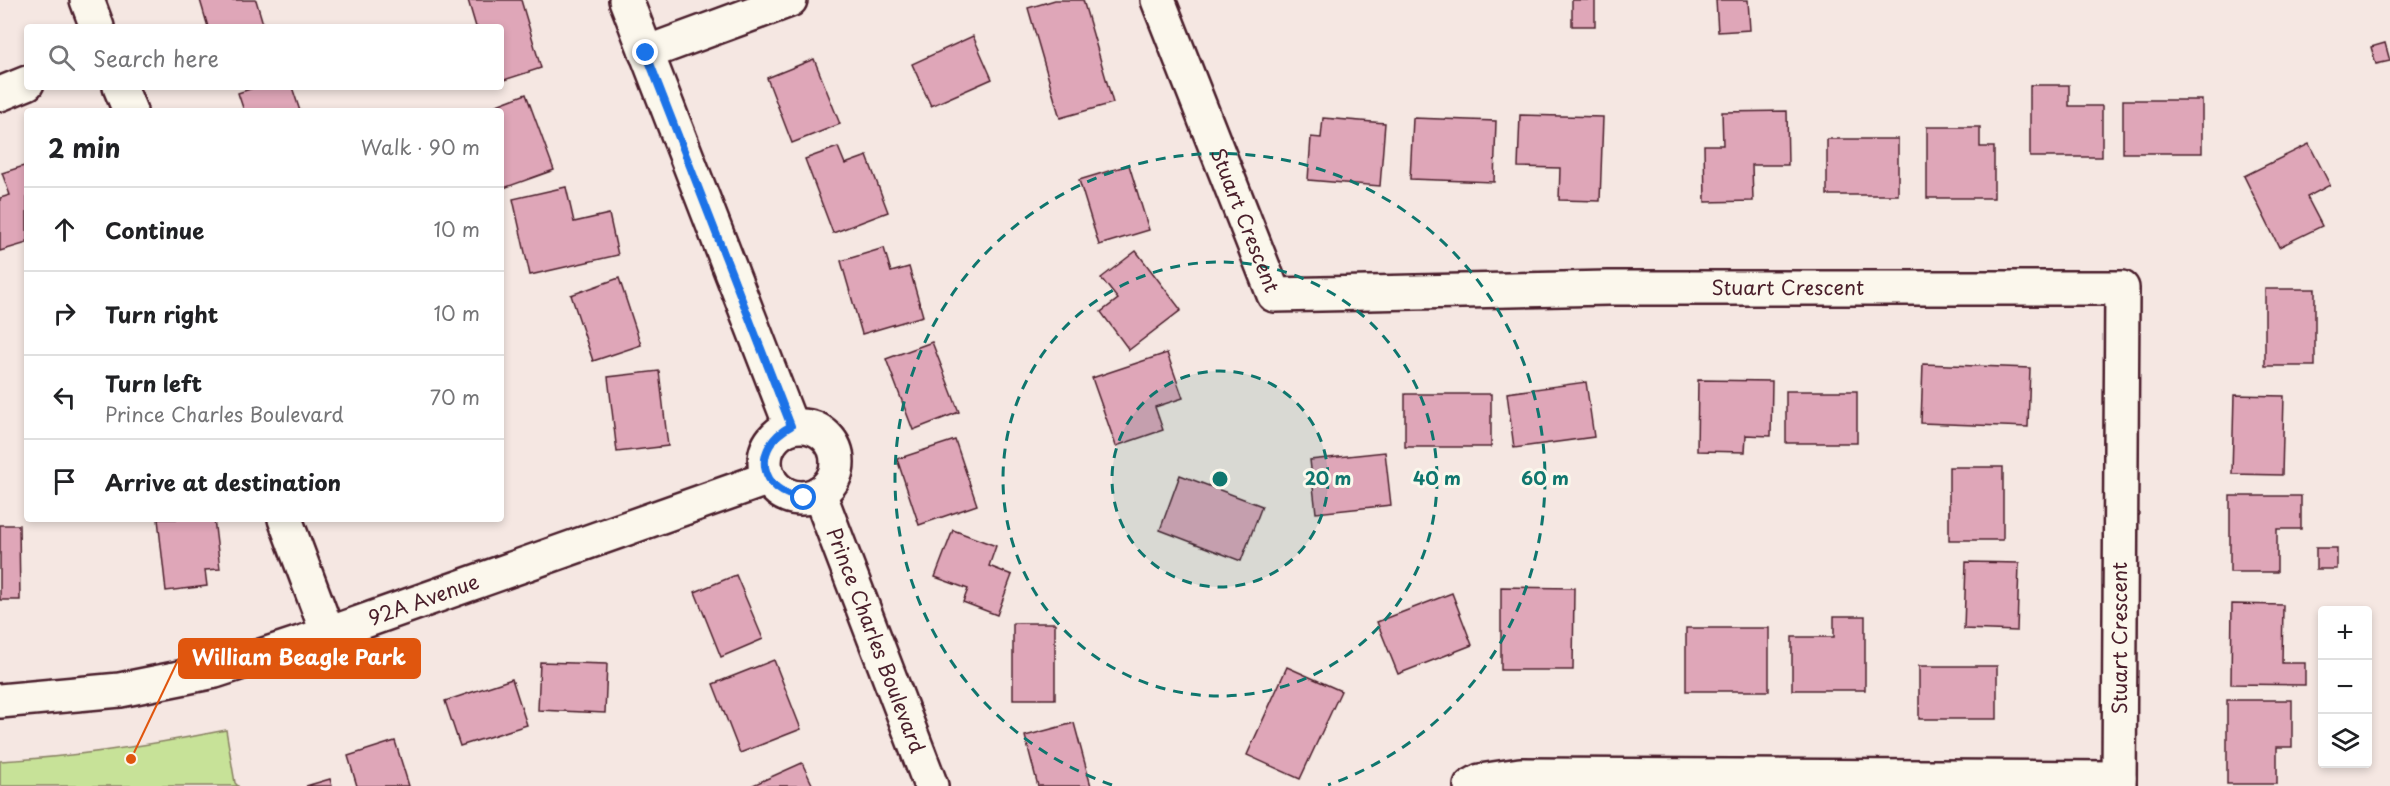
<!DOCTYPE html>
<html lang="en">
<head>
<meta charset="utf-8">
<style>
  :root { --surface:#fff; --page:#f2f2f2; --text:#202124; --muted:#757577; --line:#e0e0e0 }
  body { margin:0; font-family:"Playpen Sans",sans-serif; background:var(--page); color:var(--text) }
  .controls { position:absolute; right:18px; bottom:18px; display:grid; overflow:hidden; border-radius:6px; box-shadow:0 3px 9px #0003 }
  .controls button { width:54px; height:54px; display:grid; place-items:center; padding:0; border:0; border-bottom:2px solid var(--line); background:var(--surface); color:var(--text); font:30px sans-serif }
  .stop { position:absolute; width:18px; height:18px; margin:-14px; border:4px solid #1a73e8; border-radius:50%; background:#fff }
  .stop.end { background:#1a73e8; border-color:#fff; box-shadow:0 2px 6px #0008 }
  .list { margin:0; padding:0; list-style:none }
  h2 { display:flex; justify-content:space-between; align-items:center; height:78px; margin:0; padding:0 24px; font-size:26px }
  h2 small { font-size:20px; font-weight:400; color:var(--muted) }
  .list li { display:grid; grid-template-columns:39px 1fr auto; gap:18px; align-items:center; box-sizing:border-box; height:84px; padding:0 24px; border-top:2px solid var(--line) }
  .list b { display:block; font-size:22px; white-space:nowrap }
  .list p { margin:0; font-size:20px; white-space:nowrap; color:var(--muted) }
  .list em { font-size:20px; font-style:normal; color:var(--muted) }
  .icon { flex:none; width:33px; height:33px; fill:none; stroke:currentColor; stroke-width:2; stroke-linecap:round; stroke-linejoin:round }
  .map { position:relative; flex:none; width:2390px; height:786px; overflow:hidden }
  .search { position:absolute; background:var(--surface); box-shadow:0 3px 9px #0003; left:24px; top:24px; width:480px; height:66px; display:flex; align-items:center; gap:15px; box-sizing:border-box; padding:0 21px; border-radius:6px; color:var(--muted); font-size:22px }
  .panel { position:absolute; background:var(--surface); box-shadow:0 3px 9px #0003; left:24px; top:108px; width:480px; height:414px; border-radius:6px }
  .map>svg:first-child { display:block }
</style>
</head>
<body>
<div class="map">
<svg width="2390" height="786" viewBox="0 0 2390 786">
  <rect width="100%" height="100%" fill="#f5e7e2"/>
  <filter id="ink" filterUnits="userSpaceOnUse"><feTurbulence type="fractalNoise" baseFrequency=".0167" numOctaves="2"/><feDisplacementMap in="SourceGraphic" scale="12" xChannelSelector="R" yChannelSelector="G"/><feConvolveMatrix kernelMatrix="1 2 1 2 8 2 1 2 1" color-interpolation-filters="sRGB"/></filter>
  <g filter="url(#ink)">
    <!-- green -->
    <path fill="#c7e298" stroke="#888062" stroke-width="1.5" d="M226 730 235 783 238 786H0V761C77 757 151 745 226 730Z"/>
    <!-- building -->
    <g fill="#dfa6b8" stroke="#4a1f2b" stroke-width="1.5">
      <path d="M200 0H256L264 27H208Z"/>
      <path d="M468 0H521L541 68 501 81V27H476Z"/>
      <path d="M1055 0H1083L1113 103 1060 118 1028 8Z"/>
      <rect x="1572" y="0" width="23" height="26"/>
      <path d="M1716 0H1748L1750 30 1718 32Z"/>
      <path d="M973 36 992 79 931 106 912 64Z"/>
      <path d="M2385 43 2390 61 2376 64 2371 47Z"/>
      <path d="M814 59 840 124 792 143 767 78Z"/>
      <path d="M2030 85H2069V106H2102V157H2030Z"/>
      <path d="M256 87H292L300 111H244L238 93Z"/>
      <path d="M526 94 554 170 501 189V111H481Z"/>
      <rect x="2123" y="100" width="79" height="53"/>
      <path d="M1787 111 1788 165H1752L1753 201 1705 202 1704 145H1723L1722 112Z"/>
      <path d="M1520 115 1603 117 1600 201 1559 200 1560 168 1518 167Z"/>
      <path d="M1323 118 1385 123 1380 186 1308 180 1311 137 1321 138Z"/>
      <path d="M1413 118 1496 121 1494 182 1410 179Z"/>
      <path d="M1927 127H1980V147H1994V198H1927Z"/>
      <rect x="1827" y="139" width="71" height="56"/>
      <path d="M2309 144 2330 185 2307 197 2322 226 2279 247 2244 176Z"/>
      <path d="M838 147 845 164 867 156 888 212 833 233 805 159Z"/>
      <path d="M27 165V243L0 251V198L10 195 2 173Z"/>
      <path d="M1129 165 1149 230 1099 245 1079 180Z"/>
      <path d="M566 187 574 222 609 214 618 255 530 275 513 199Z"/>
      <path d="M884 248 891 272 909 267 923 316 862 334 841 261Z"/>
      <path d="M1136 251 1181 310 1129 350 1101 312 1118 299 1101 278Z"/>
      <path d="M619 278 641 345 593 361 571 295Z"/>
      <rect x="2265" y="289" width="50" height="77"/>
      <path d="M932 342 959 412 913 430 886 359Z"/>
      <path d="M1167 353 1183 398 1155 407 1163 430 1116 446 1092 378Z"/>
      <path d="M1923 364 2030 368 2028 427 1921 423Z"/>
      <path d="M659 371 668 446 617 452 608 377Z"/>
      <path d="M1698 380 1772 381 1771 436 1746 435 1745 452 1697 451Z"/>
      <path d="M1586 382 1594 437 1514 448 1507 393Z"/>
      <rect x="1786" y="391" width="71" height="52"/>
      <rect x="1405" y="394" width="86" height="53"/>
      <path d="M2234 395 2284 396 2282 475 2232 474Z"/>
      <path d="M955 440 977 505 919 525 897 459Z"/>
      <path d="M1385 452 1391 505 1316 513 1310 460Z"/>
      <rect x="1949" y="467" width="54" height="73"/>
      <path d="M1180 475 1262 506 1241 561 1160 530Z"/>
      <path d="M2230 496H2301V529H2277V572H2230Z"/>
      <path d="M158 519H214L220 569 205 570 207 586 166 591Z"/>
      <path d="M0 525H19L20 600H0Z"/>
      <path d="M953 530 996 546 989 566 1012 575 997 615 963 602 968 589 935 577Z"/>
      <rect x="2316" y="548" width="21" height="21"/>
      <path d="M1966 562 2019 563 2017 631 1964 629Z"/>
      <path d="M736 575 763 639 721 657 695 592Z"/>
      <path d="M1501 587 1574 588 1573 670H1501Z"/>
      <path d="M1452 593 1472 645 1398 674 1377 622Z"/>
      <path d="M2232 604 2283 605 2282 663H2305V685L2231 684Z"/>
      <path d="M1834 616H1865V690H1792V637H1834Z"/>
      <rect x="1013" y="623" width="42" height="76"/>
      <rect x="1686" y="628" width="83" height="63"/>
      <path d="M774 660 801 729 740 753 713 684Z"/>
      <path d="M540 662 607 664 605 713 538 710Z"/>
      <rect x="1919" y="666" width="78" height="53"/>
      <path d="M1287 667 1341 691 1300 779 1247 755Z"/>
      <path d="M512 679 527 725 460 746 445 701Z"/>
      <path d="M2227 700H2292V747H2277V784H2227Z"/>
      <path d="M1074 723 1091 786H1038L1025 736Z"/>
      <path d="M395 741 409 786H357L348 756Z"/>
      <path d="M802 763 813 786H751Z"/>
      <path d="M330 779 332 786H306Z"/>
    </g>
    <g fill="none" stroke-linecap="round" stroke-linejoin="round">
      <defs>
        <g id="minor">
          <path d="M87 0 97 27"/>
          <path d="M626 0 791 426"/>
          <path id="s1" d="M1158 0 1274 295 1608 288H2122L2119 786"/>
          <path d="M646 53 790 0"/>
          <path d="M120 87 130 111"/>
          <path d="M0 94 27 83"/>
          <circle cx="801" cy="462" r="36"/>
          <path id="s2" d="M819 493 931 786"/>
          <path d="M285 519 328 634"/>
          <path id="s3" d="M0 701 120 690 215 671 328 634 769 478"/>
          <path d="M1471 786 1480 781 1520 775 2119 778"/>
        </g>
      </defs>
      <!-- minor casing -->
      <use href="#minor" stroke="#4a1f2b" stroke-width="38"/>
      <!-- minor -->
      <use href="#minor" stroke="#fbf7ec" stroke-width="33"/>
    </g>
  </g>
  <g fill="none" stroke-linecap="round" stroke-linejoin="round" filter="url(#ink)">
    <!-- route -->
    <path stroke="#1a73e8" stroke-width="8" d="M646 53 791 426C751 447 758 493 804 498"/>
  </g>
  <!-- distance rings -->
  <circle cx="1220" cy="479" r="108" fill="#0f766e" fill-opacity=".12"/>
  <g fill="none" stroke="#0f766e" stroke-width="3" stroke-dasharray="10 8">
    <circle cx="1220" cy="479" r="108"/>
    <circle cx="1220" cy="479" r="217"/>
    <path d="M1112 785A325 325 0 1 1 1328 785"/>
  </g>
  <g text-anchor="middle" stroke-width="6" stroke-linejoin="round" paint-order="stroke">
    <!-- street labels -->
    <g font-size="20" fill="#4a1f2b" stroke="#fbf7ec">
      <text dy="7" stroke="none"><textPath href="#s1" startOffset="237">Stuart Crescent</textPath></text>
      <text dy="7" stroke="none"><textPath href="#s1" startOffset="831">Stuart Crescent</textPath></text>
      <text dy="7" stroke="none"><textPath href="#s3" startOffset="438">92A Avenue</textPath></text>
      <text transform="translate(2120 638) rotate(-90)" y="7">Stuart Crescent</text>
      <text dy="7" stroke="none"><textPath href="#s2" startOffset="158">Prince Charles Boulevard</textPath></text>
    </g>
  </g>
  <circle cx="1220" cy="479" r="9" fill="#0f766e" stroke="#fbf7ec" stroke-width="3"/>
  <g font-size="18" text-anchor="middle" font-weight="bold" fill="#0f766e" stroke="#fbf7ec" stroke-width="6" stroke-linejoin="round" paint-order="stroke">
    <text x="1328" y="485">20 m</text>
    <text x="1437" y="485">40 m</text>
    <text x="1545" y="485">60 m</text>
  </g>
  <!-- callouts -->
  <path fill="none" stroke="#e0560e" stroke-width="2" d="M131 759L179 658"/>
  <circle fill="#e0560e" stroke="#fbf7ec" stroke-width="2" cx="131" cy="759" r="6"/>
  <rect fill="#e0560e" stroke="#e0560e" stroke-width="2" x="179" y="639" width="241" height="39" rx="6"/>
  <g font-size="21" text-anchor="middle" font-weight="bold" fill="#fff">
    <text x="299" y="665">William Beagle Park</text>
  </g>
</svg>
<div class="controls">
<button>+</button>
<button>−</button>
<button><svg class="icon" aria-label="layers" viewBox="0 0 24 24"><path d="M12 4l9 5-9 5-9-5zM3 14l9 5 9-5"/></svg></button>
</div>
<div class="stop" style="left:804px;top:498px"></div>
<div class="stop end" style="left:646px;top:53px"></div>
<div class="search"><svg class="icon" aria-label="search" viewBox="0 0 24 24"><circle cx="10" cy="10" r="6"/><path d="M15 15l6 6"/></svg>Search here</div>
<section class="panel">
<h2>2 min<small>Walk · 90 m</small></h2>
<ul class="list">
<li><svg class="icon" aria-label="ahead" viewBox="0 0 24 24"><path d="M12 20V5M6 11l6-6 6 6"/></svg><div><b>Continue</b></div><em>10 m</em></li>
<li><svg class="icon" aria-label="right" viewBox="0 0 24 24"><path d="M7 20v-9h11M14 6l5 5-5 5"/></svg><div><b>Turn right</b></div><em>10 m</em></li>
<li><svg class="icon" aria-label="left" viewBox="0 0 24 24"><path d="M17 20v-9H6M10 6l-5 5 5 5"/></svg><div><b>Turn left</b><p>Prince Charles Boulevard</p></div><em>70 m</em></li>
<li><svg class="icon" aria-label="arrive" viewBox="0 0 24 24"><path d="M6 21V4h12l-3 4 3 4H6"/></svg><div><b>Arrive at destination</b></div></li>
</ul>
</section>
</div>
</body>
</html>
